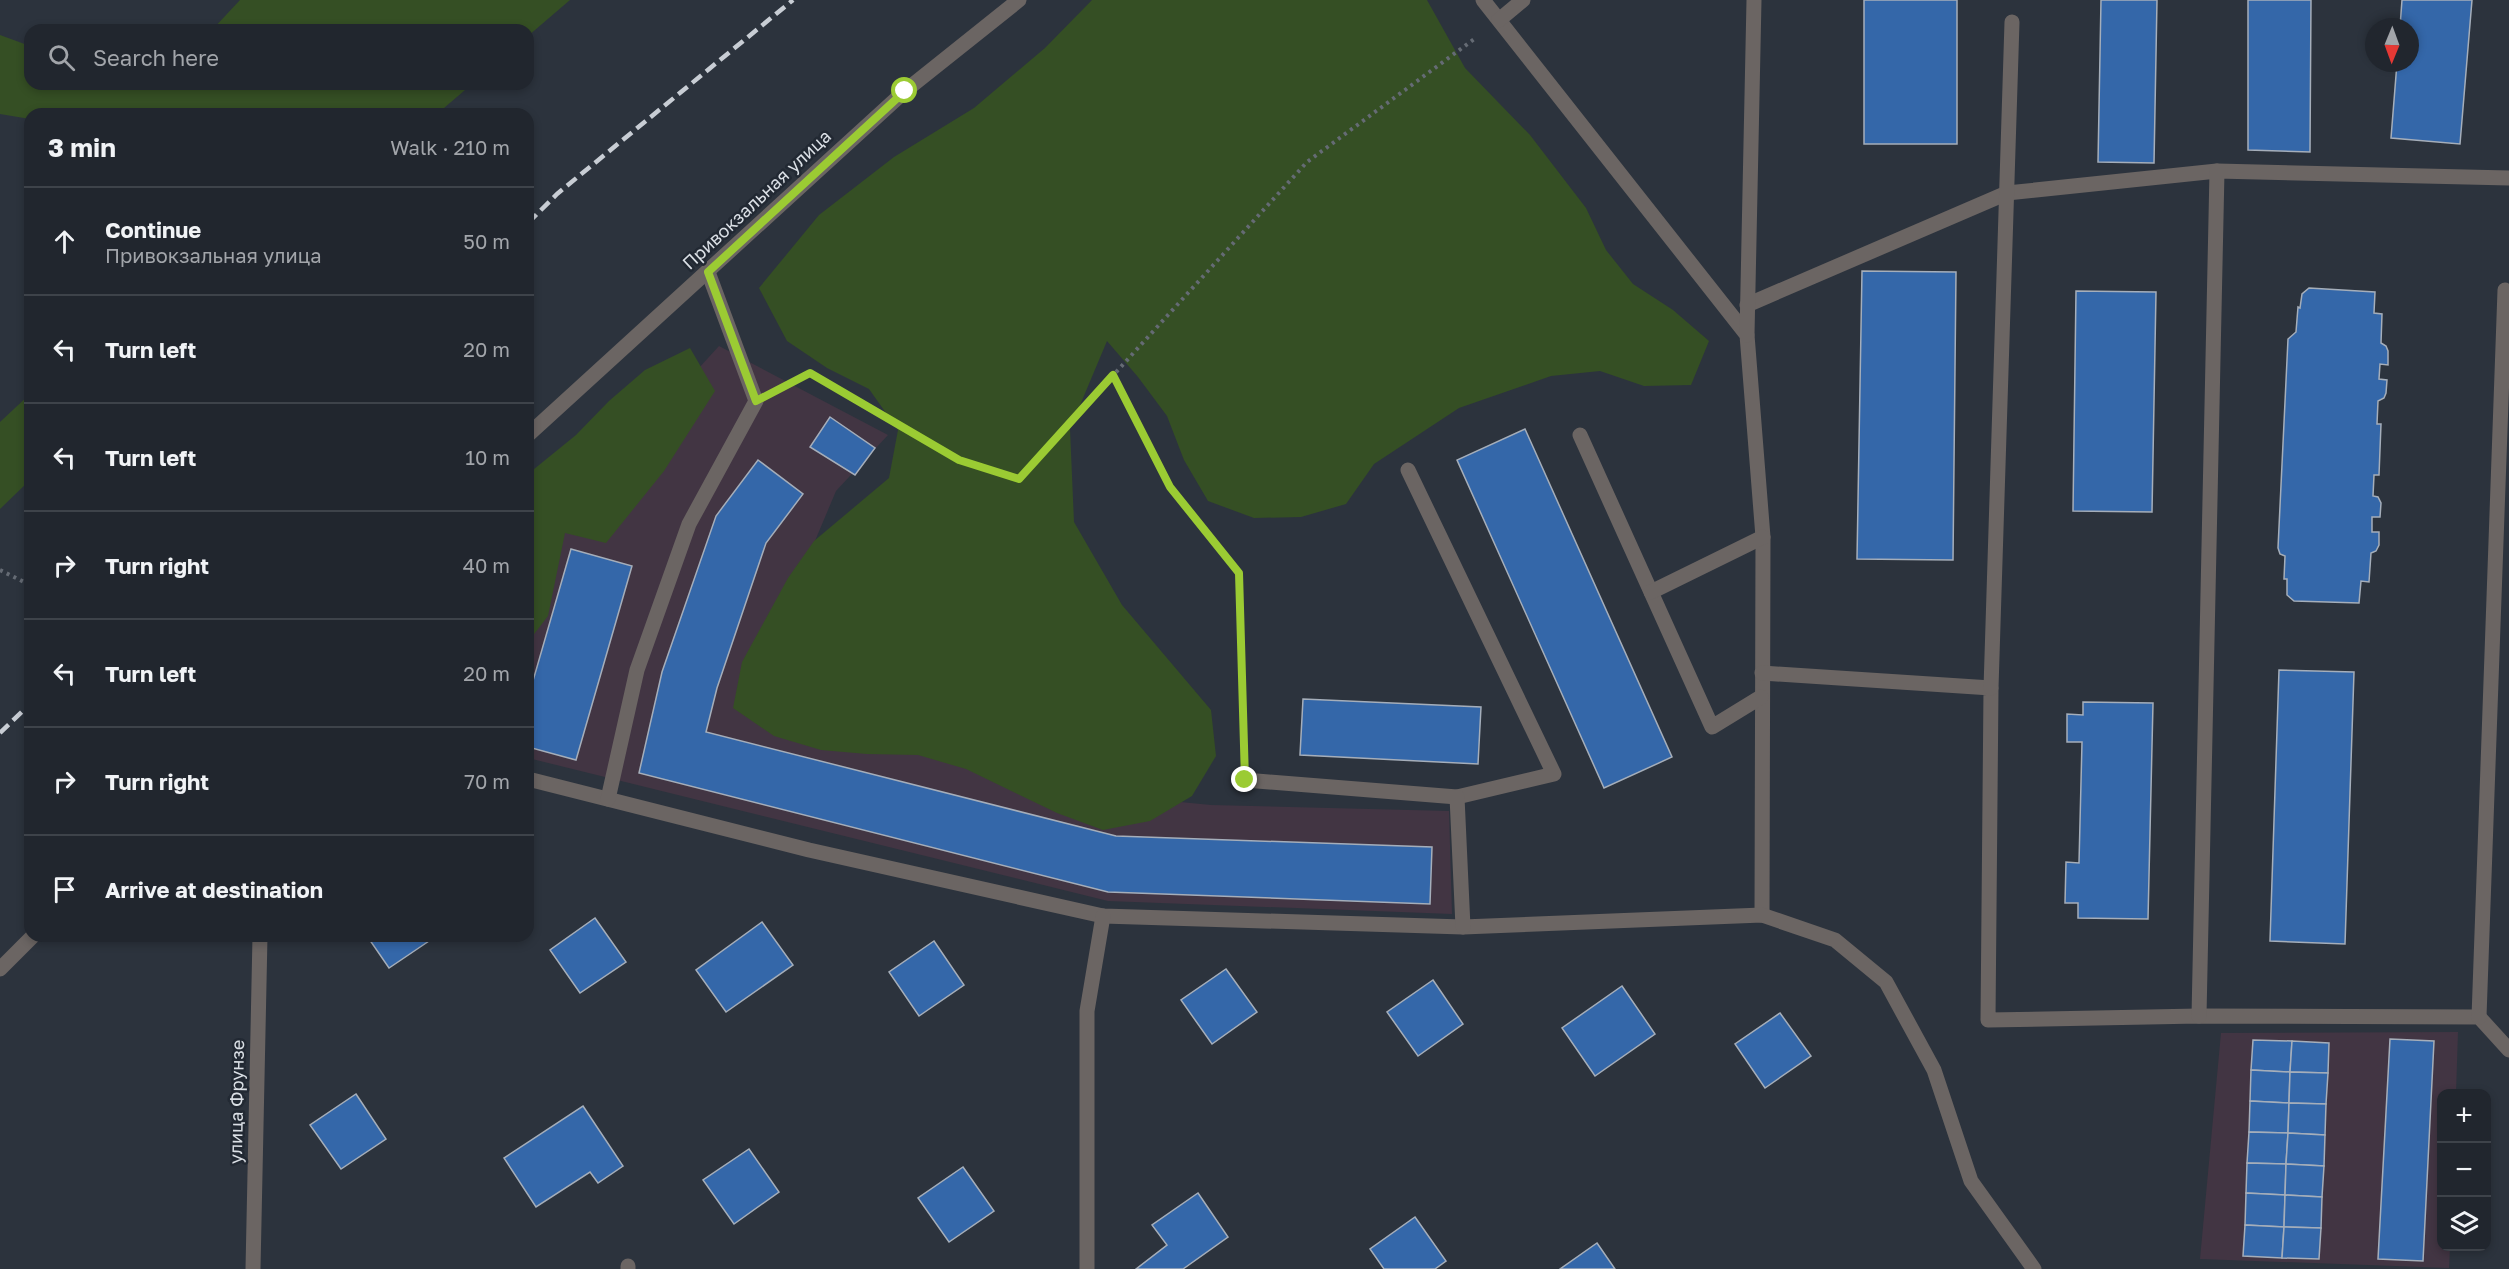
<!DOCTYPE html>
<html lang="en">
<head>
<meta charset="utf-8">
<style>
  :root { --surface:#21262e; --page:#292e36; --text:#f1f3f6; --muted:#a2a5aa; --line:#3e434a }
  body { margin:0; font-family:"Golos Text",sans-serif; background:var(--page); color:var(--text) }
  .controls { position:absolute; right:18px; bottom:18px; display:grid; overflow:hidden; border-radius:12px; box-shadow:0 3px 9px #0003 }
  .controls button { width:54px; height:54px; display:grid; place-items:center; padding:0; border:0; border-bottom:2px solid var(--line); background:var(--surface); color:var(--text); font:30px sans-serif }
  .compass { position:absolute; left:2365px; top:18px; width:54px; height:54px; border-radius:50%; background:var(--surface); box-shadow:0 3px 9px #0003; rotate:181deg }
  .stop { position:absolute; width:18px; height:18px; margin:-14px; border:4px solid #9bcb33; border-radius:50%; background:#fff }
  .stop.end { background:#9bcb33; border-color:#fff; box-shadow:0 2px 6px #0008 }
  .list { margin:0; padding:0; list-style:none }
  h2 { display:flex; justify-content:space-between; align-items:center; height:78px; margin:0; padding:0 24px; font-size:26px }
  h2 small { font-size:20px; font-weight:400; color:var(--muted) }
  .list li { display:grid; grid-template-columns:39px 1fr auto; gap:18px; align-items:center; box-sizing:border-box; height:108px; padding:0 24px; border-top:2px solid var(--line) }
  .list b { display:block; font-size:22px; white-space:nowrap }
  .list p { margin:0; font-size:20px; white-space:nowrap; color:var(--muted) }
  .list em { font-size:20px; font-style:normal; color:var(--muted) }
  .icon { flex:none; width:33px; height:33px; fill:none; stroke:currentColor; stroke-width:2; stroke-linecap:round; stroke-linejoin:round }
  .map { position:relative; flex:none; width:2509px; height:1269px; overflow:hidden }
  .search { position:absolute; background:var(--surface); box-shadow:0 3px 9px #0003; left:24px; top:24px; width:510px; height:66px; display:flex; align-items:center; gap:15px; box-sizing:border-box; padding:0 21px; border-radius:18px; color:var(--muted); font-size:22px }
  .panel { position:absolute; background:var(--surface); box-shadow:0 3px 9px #0003; left:24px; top:108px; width:510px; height:834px; border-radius:18px }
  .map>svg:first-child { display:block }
</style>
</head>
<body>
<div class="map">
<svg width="2509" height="1269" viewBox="0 0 2509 1269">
  <rect width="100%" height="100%" fill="#2c333d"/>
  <!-- industrial -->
  <g fill="#423543">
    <path d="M719 346 888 435 836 491 750 695 1119 796 1211 805 1449 811 1452 914 1108 901 528 758V583L538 544Z"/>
    <path d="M2458 1032 2456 1093 2442 1094V1246L2450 1247 2449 1268 2200 1259 2221 1033Z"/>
  </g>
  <!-- green -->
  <g fill="#354f24">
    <path d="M240 0H570L528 36V30H212Z"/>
    <path d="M1092 0H1427L1465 68 1530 135 1586 208 1606 250 1633 284 1673 310 1709 341 1691 385 1644 386 1600 371 1551 376 1459 408 1374 464 1346 504 1301 517 1254 518 1208 501 1184 460 1167 416 1138 377 1107 341 1070 429 1074 522 1122 605 1211 710 1216 756 1192 796 1150 821 1103 830 1057 813 966 769 918 755 867 754 821 750 774 736 733 708 742 662 788 578 814 541 889 478 898 430 869 389 827 368 787 341 759 288 819 215 894 157 974 108 1045 48Z"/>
    <path d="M0 35 30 46V84H472L437 114H30V119L0 114Z"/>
    <path d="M690 348 715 391 664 471 606 543 565 533 548 616 528 642V474L576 435 609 401 645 370Z"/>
    <path d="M30 394V480L0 509V422Z"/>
  </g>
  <!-- building -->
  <g fill="#3467a9" stroke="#a5aeba" stroke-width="1.5">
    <rect x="1864" y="0" width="93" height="144"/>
    <path d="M2101 0H2157L2154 163 2098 162Z"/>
    <path d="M2248 0H2311L2310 152 2248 150Z"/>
    <path d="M2402 0H2472L2460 144 2391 138 2397 63H2410V27H2400Z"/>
    <path d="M1862 271 1956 272 1953 560 1857 559Z"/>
    <path d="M2309 288 2375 292 2374 313 2382 314 2381 343 2386 346 2388 351V365L2380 364 2379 379 2387 380 2386 393 2384 398 2378 401 2377 424H2381L2379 475H2374L2373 496 2378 497 2381 503 2380 517H2372V532H2379V545L2376 551 2371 553 2369 582 2361 581 2359 603 2294 601 2287 595V579H2284L2285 556 2280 554 2278 548 2288 339 2296 332 2298 307 2300 308 2302 294Z"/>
    <path d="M2076 291 2156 292 2152 512 2073 511Z"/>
    <path d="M830 417 875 448 855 475 810 447Z"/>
    <path d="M1525 429 1672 757 1604 788 1457 460Z"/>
    <path d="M758 460 803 494 766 543 717 688 706 732 1116 836 1432 847 1430 904 1108 892 639 773 662 672 716 516Z"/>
    <path d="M571 549 632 566 576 760 528 747V698Z"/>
    <path d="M2279 670 2354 672 2345 944 2270 941Z"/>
    <path d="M1303 699 1481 707 1478 764 1300 755Z"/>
    <path d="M2083 702 2153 703 2148 919 2078 918V903H2065L2066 862 2079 863 2082 742H2067V714L2083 715Z"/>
    <path d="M595 918 626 962 580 993 550 950Z"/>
    <path d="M762 922 793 965 726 1012 696 970Z"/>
    <path d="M367 936H434L435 937 389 968Z"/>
    <path d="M934 941 964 985 919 1016 889 972Z"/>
    <path d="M1226 969 1257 1012 1212 1044 1181 1000Z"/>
    <path d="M1433 980 1463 1024 1418 1056 1387 1012Z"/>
    <path d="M1622 986 1655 1034 1595 1076 1562 1028Z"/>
    <path d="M1780 1013 1811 1056 1765 1088 1735 1044Z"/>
    <path d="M2390 1039 2434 1041 2423 1261 2378 1259Z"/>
    <path d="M2253 1040 2292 1041 2290 1072 2251 1070Z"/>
    <path d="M2292 1041 2329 1043 2328 1073 2290 1072Z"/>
    <path d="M2251 1070 2290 1072 2289 1103 2250 1101Z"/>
    <path d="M2290 1072 2328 1073 2326 1104 2289 1103Z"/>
    <path d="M356 1094 386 1139 341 1169 310 1125Z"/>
    <path d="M2250 1101 2289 1103 2288 1133 2249 1132Z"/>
    <path d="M2289 1103 2326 1104 2325 1135 2288 1133Z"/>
    <path d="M583 1106 623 1166 598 1183 590 1172 536 1207 504 1158Z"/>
    <path d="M2249 1132 2288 1133 2286 1164 2247 1163Z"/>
    <path d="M2288 1133 2325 1135 2324 1166 2286 1164Z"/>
    <path d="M749 1149 779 1192 734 1224 703 1180Z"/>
    <path d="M2247 1163 2286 1164 2285 1195 2246 1193Z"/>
    <path d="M2286 1164 2324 1166 2322 1197 2285 1195Z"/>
    <path d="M963 1167 994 1211 949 1242 918 1198Z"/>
    <path d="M1198 1193 1228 1237 1183 1269H1136L1167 1245 1152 1225Z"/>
    <path d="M2246 1193 2285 1195 2284 1227 2245 1225Z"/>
    <path d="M2285 1195 2322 1197 2321 1228 2284 1227Z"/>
    <path d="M1415 1217 1446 1261 1435 1269H1384L1370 1249Z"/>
    <path d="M2245 1225 2284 1227 2282 1258 2243 1256Z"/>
    <path d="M2284 1227 2321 1228 2319 1259 2282 1258Z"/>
    <path d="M1597 1243 1615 1269H1560Z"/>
  </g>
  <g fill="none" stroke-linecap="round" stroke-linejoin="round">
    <!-- path -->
    <g stroke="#656b74" stroke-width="4" stroke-dasharray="3 4.5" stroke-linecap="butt">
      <path d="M1113 375 1170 487 1239 573 1244 754"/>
      <path d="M781 388 810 373 959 460 1019 479 1307 162 1477 37"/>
      <path d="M0 570 30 585"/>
    </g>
    <!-- service -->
    <g stroke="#6b6563" stroke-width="15">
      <path d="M1483 0 1747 335 1763 537 1762 915"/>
      <path d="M1499 20 1523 0"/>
      <path d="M1747 305 2007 193 2217 171"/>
      <path d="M1747 335 1754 0"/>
      <path d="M1580 435 1712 727 1761 697"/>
      <path d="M1408 470 1554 774 1457 797"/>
      <path d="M1651 592 1763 537"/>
      <path d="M1762 673 1991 688 1988 1020 2199 1016 2479 1017 2509 1050"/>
      <path d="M1991 688 2012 22"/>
      <path d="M528 779 809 850 1103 916 1463 927 1762 915 1835 940 1886 982 1934 1070 1971 1181 2034 1269"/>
      <path d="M1245 780 1457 797 1463 927"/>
      <path d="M608 799 637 670 689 524 756 401 708 272"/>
      <path d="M2199 1016 2217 171 2509 178"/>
      <path d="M2479 1017 2505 290"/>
      <path d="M628 1269V1266"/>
      <path d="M1087 1269V1011L1103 916"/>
    </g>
    <!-- minor -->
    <g stroke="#6b6563" stroke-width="15">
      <path d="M528 435 905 91 1019 0"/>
      <path d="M0 969 33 936"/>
      <path d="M253 1269 260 936"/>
    </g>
    <!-- rail -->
    <g stroke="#c8cdd4" stroke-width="4.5" stroke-dasharray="12 6" stroke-linecap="butt">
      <path d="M528 223 557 194 793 0"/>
      <path d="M0 733 30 704"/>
    </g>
  </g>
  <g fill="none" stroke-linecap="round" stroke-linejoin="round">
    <!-- route -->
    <path stroke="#9bcb33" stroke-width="8" d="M905 91 708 272 756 401 810 373 959 460 1019 479 1113 375 1170 487 1239 573 1245 780"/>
  </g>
  <g text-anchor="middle" stroke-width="5" stroke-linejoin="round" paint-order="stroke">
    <!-- street labels -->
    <g font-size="18" fill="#dadfe5" stroke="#222933">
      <text transform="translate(757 200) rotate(-43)" y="6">Привокзальная улица</text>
      <text transform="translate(237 1102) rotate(-89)" y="6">улица Фрунзе</text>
    </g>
  </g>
</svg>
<div class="controls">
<button>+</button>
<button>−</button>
<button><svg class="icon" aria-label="layers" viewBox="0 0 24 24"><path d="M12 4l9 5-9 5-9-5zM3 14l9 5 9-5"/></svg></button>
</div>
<svg class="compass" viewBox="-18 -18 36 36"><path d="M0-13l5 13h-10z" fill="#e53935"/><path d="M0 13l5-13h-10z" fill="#a2a5aa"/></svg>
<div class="stop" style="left:905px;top:91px"></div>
<div class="stop end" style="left:1245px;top:780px"></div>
<div class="search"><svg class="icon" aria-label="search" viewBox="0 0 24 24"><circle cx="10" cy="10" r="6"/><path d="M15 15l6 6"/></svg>Search here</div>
<section class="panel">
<h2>3 min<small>Walk · 210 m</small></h2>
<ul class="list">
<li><svg class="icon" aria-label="ahead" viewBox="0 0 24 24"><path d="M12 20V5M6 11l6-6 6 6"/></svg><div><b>Continue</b><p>Привокзальная улица</p></div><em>50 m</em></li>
<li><svg class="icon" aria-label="left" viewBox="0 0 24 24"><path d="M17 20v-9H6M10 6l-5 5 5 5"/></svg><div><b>Turn left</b></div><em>20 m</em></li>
<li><svg class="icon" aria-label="left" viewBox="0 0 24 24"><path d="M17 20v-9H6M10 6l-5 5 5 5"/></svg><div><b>Turn left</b></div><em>10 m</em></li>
<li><svg class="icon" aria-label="right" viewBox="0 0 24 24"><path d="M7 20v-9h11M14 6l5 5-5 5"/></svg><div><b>Turn right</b></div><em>40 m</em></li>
<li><svg class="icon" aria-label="left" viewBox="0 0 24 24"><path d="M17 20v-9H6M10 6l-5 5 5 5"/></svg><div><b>Turn left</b></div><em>20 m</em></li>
<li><svg class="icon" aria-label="right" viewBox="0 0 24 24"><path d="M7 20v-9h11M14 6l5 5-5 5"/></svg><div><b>Turn right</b></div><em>70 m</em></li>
<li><svg class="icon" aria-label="arrive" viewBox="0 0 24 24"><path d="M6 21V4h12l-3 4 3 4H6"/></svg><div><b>Arrive at destination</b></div></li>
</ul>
</section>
</div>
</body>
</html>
